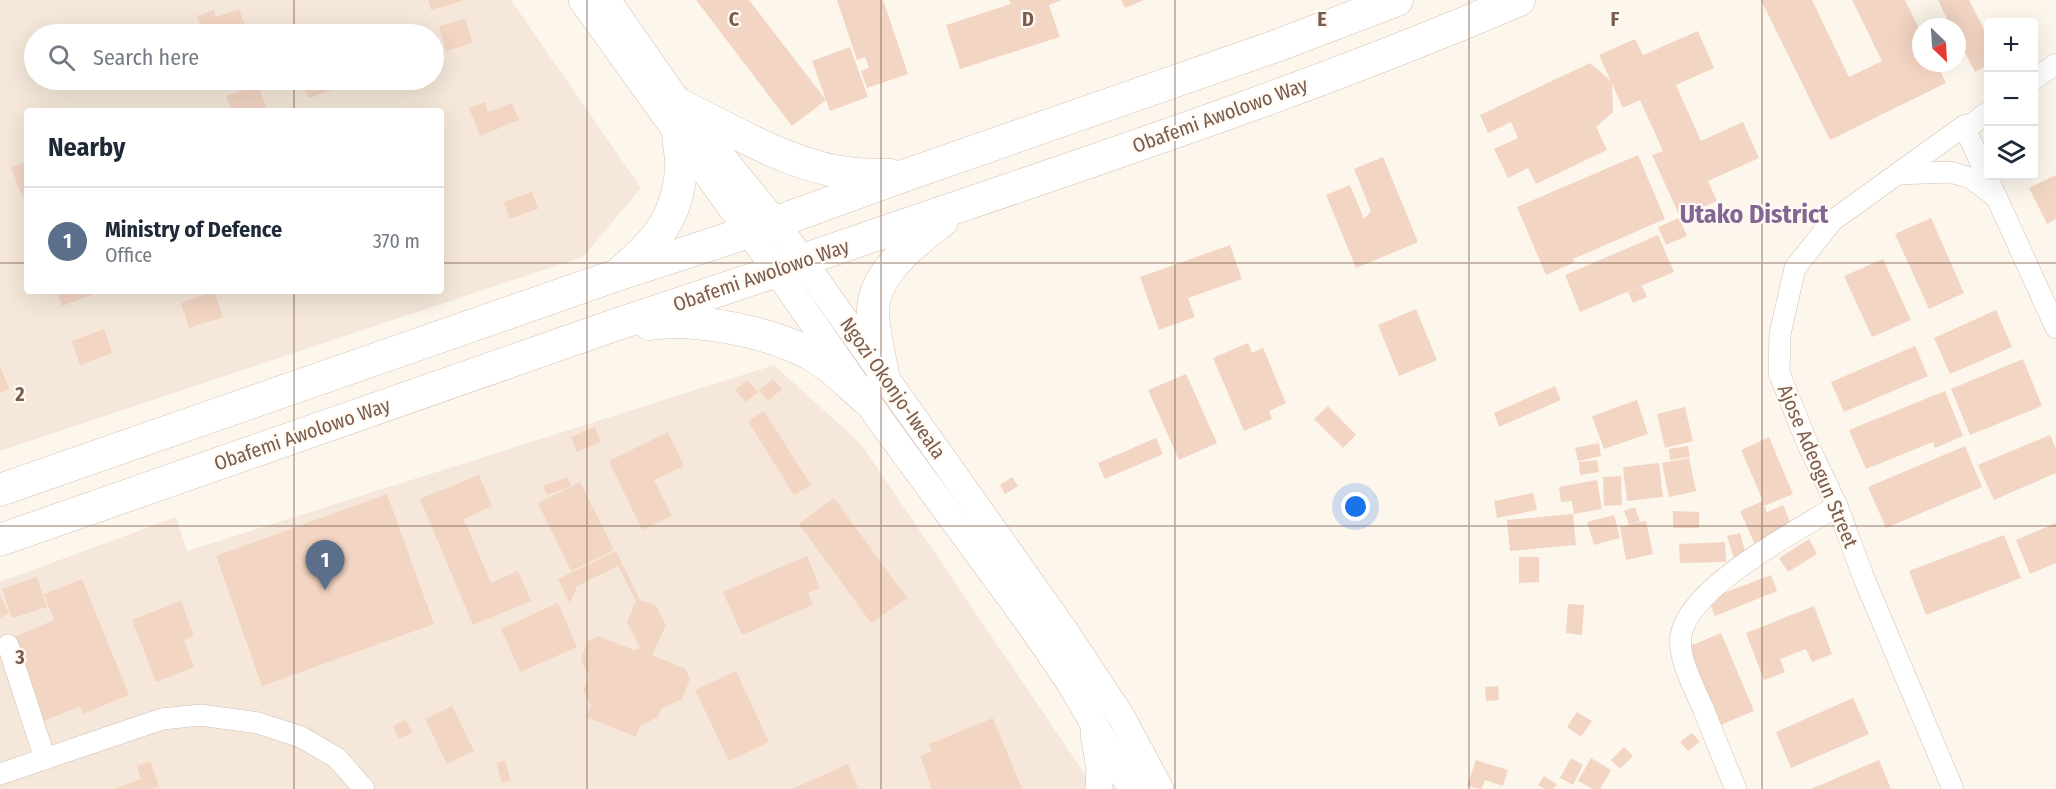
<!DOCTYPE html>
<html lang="en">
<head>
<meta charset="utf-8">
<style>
  :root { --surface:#fff; --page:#f6f6f7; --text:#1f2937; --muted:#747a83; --line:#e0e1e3; --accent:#e76f51 }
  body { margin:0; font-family:"Fira Sans Condensed",sans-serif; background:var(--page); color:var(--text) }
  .controls { position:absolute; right:18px; top:18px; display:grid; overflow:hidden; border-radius:6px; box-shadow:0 6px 24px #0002 }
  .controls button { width:54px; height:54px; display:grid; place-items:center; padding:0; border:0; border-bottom:2px solid var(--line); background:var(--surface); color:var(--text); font:30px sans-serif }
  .compass { position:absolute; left:1912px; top:18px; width:54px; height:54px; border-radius:50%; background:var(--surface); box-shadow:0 6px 24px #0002; rotate:155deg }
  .you { position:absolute; left:1356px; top:507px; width:21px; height:21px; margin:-15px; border:4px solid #fff; border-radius:50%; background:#1a73e8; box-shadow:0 0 0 9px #1a73e833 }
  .badge { display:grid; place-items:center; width:39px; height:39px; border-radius:50%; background:var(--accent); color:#fff; font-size:20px; font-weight:700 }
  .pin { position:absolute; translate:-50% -50px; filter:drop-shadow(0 2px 3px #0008) }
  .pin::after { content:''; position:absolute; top:32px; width:21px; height:18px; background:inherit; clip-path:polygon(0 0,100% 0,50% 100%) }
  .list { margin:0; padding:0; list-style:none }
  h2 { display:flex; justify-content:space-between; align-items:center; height:78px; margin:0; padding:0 24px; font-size:26px }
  h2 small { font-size:20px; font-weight:400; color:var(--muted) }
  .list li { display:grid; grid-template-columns:39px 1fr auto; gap:18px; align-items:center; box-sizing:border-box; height:108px; padding:0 24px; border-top:2px solid var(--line) }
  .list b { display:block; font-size:22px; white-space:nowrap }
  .list p { margin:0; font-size:20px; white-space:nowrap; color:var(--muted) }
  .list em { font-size:20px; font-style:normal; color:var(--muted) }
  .icon { flex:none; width:33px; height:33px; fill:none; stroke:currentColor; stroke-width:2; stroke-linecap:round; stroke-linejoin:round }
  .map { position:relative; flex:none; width:2056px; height:789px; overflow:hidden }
  .search { position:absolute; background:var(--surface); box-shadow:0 6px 24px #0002; left:24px; top:24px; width:420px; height:66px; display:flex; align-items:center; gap:15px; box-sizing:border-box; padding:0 21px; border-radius:33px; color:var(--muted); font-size:22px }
  .panel { position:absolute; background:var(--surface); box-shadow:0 6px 24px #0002; left:24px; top:108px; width:420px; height:186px; border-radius:6px }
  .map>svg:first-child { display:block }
</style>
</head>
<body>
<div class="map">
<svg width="2056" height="789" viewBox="0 0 2056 789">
  <rect width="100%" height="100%" fill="#fdf6ec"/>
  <!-- residential -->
  <g fill="#f5e8da" fill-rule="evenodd">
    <path d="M0 0H511L641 188 583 257 0 451ZM34 34H434V80H34ZM27 111H441V291H27Z"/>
    <path d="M774 365 861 444 1095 789H0V582L176 517 187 551Z"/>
  </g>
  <!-- building -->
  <g fill="#f3d5c3">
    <path d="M428 0H462V1L431 10Z"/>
    <path d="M696 0H749L826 100 792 126Z"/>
    <path d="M837 0H883L908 74 867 88 861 71 869 68 865 57 857 60Z"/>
    <path d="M1009 0H1062L1049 5 1060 37 960 69 946 25 1011 4Z"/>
    <path d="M1121 0H1144L1125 8Z"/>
    <path d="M1761 0H1812L1849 77 1882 61 1852 0H1905L1921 32V63H1936L1946 83 1830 140Z"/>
    <path d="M1938 0H1969L1988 37V56L1986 57 1988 65 1975 72 1957 38V27H1951Z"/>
    <path d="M239 9 247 31 236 34H204L197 16 214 10 216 17Z"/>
    <path d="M465 19 473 43 446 51 439 26Z"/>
    <path d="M1698 31 1714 68 1676 85 1701 141 1743 122 1759 158 1708 181 1717 201 1680 217 1652 155 1663 151 1640 100 1623 108 1599 55 1635 39 1643 55Z"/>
    <path d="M850 47 868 97 830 111 812 61Z"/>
    <path d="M1590 63 1612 82 1613 112 1596 127 1607 150 1536 184 1528 168 1508 178 1494 149 1518 138 1511 122 1488 133 1480 115Z"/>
    <path d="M303 80H330L333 90 308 98Z"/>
    <path d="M258 85 266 108 258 111H232L226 96Z"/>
    <path d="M485 102 488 112 512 103 519 120 480 136 469 108Z"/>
    <path d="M1638 155 1665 219 1573 259 1575 262 1546 275 1517 207Z"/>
    <path d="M1383 157 1418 242 1356 268 1326 195 1350 185 1364 219 1371 211 1354 169Z"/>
    <path d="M27 161V195L22 197 11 167Z"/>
    <path d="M2056 175V219L2047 224 2029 188Z"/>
    <path d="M532 192 538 209 509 219 504 202Z"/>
    <path d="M1679 218 1687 236 1666 245 1658 227Z"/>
    <path d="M1931 218 1964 293 1929 309 1895 234Z"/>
    <path d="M1658 235 1674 272 1580 312 1565 275Z"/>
    <path d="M1230 245 1242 279 1188 298 1195 317 1159 330 1140 277Z"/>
    <path d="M1883 259 1911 320 1872 337 1844 276Z"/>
    <path d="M1642 286 1647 297 1633 303 1628 292Z"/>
    <path d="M56 291H91L92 295 62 306Z"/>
    <path d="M214 291 223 317 189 328 181 303Z"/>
    <path d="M1416 309 1437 360 1399 376 1378 325Z"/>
    <path d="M1996 310 2012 347 1950 374 1934 338Z"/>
    <path d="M104 329 112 353 80 365 72 341Z"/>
    <path d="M1248 343 1252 353 1263 348 1286 403 1269 411 1272 419 1244 431 1213 358Z"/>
    <path d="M1915 346 1928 376 1844 412 1831 382Z"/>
    <path d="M2023 359 2042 406 1970 435 1951 389Z"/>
    <path d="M0 365 9 389 0 393Z"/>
    <path d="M1186 374 1217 443 1179 460 1148 390Z"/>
    <path d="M773 379 782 389 768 401 759 390Z"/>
    <path d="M747 380 758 392 746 402 735 390Z"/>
    <path d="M1555 386 1561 400 1499 427 1494 413Z"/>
    <path d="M1945 391 1963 436 1935 448 1933 442 1866 469 1849 430Z"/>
    <path d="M1637 400 1648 434 1604 449 1592 416Z"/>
    <path d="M1328 406 1356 435 1343 448 1314 419Z"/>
    <path d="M1685 407 1693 441 1665 448 1657 414Z"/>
    <path d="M764 411 811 485 794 495 748 421Z"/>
    <path d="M595 427 601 442 577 452 571 437Z"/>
    <path d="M668 432 684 466 654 480 672 516 642 530 609 461Z"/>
    <path d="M2050 435 2056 449V473L1994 500 1978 465Z"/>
    <path d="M1769 437 1793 494 1764 506 1767 512 1783 505 1793 529 1755 545 1740 511 1763 501 1741 450Z"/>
    <path d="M1156 438 1163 454 1105 479 1098 463Z"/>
    <path d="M1599 443 1601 456 1578 461 1575 448Z"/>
    <path d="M1688 446 1690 457 1670 460 1669 449Z"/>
    <path d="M1965 446 1982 487 1886 528 1868 487Z"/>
    <path d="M1689 458 1696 491 1669 497 1662 463Z"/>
    <path d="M1597 460 1599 472 1580 475 1579 462Z"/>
    <path d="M1659 463 1663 497 1627 501 1623 467Z"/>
    <path d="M479 475 492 506 464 519 491 583 518 571 531 601 473 625 420 499Z"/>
    <path d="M1621 476 1622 505 1604 506 1603 477Z"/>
    <path d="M568 477 571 486 547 495 543 486Z"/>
    <path d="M1012 477 1018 486 1005 494 1000 485Z"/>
    <path d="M1597 480 1602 509 1574 514 1572 501 1561 502 1559 487Z"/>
    <path d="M580 482 614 550 571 571 538 503Z"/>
    <path d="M1533 493 1537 510 1497 518 1494 501Z"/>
    <path d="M387 494 434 624 262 686 216 556Z"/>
    <path d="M834 498 907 598 871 623 799 524Z"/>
    <path d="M1635 507 1640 521 1629 524 1646 521 1653 554 1626 560 1620 527 1629 525 1624 511Z"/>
    <path d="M1673 511 1699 512V528H1673Z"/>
    <path d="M1573 514 1576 545 1510 551 1507 520Z"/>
    <path d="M1614 515 1620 538 1594 545 1587 522Z"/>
    <path d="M2056 523V563L2030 574 2016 540Z"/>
    <path d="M1740 533 1746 555 1734 559 1727 536Z"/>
    <path d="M2004 535 2021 578 1926 615 1909 571Z"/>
    <path d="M1809 539 1817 554 1788 572 1779 558Z"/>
    <path d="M1725 542 1726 562 1680 563 1679 544Z"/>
    <path d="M616 551 640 600 656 606 666 625 652 655 685 669 690 679 682 699 661 709 658 717 640 726 636 737 586 717 591 706 583 690 589 676 581 659 588 641 598 636 634 650 640 648 627 622 636 601 618 566 577 586 570 604 558 579Z"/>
    <path d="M807 556 820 588 808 593 813 605 742 635 723 592Z"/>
    <path d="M1519 557H1539V582L1519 583Z"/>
    <path d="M1771 575 1777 591 1715 616 1708 599Z"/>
    <path d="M37 577 47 607 12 618 2 589Z"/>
    <path d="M82 579 129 695 83 714 80 706 42 722 9 639 54 620 44 594Z"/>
    <path d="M0 595 9 613 0 618Z"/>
    <path d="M181 601 194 636 184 640 194 667 156 682 132 620Z"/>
    <path d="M558 603 577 647 520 672 501 629Z"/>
    <path d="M1568 604 1584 605 1582 635 1566 633Z"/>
    <path d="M1814 606 1832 654 1812 662 1806 649 1780 659 1785 672 1764 680 1746 633Z"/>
    <path d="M1721 633 1754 711 1718 726 1685 648Z"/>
    <path d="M736 671 769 742 729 761 695 690Z"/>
    <path d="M1498 686 1499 700 1486 701 1485 687Z"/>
    <path d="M1853 698 1869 734 1791 768 1776 732Z"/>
    <path d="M452 706 474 751 447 764 425 719Z"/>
    <path d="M1577 712 1592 721 1581 737 1567 727Z"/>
    <path d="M993 718 1022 789H932L920 756 932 751 929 744Z"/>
    <path d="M406 720 412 733 398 739 393 726Z"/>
    <path d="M1692 733 1700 742 1688 751 1680 742Z"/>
    <path d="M1624 747 1633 756 1620 769 1611 760Z"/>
    <path d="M1571 758 1583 765 1573 785 1560 778Z"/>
    <path d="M1591 758 1611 770 1600 789H1593L1578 781Z"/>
    <path d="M505 760 511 780 502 783 496 763Z"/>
    <path d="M1476 760 1508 770 1503 786 1485 780 1482 789 1467 786Z"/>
    <path d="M1879 760 1891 789H1811Z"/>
    <path d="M150 761 159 786 150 789H114L141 779 137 766Z"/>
    <path d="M848 764 858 788 856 789H792Z"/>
    <path d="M1544 776 1557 784 1553 789H1545L1538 785Z"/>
  </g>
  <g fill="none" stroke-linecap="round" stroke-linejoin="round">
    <defs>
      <g id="minor">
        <path d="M2034 79 2056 64"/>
        <path d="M1964 126 2056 328"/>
        <path d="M1897 174 1950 172 1971 178 1995 196"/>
        <path d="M8 645 45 759"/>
        <path d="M0 774 162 719 200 715 258 723 301 737 337 758 364 789"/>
        <path d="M1736 789C1725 764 1715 738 1705 713 1696 691 1677 658 1681 635 1690 586 1797 531 1837 506"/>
        <path d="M1953 789 1865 581 1837 506 1808 445 1779 373 1780 334 1795 268 1832 221 1964 126 1972 124 1988 112"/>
      </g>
      <g id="tertiary">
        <path d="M582 0 777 271 883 424 1029 623 1070 683 1132 789"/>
        <path d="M607 0 680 105 775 222 1062 627 1121 716 1160 789"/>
        <path d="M1094 733 1100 769 1099 789"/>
      </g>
      <g id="secondary">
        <path d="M680 105C736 132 794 169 857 174 868 175 879 174 890 175"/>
        <path d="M624 269C657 241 677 217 681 171 682 159 679 146 678 134"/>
        <path d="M649 324C659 323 671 322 681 322 725 324 783 336 820 360 836 370 851 386 866 399"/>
        <path d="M883 375C880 358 872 325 873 310 875 271 914 243 942 221"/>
        <path d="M0 490 617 275 749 232 906 175 1276 46 1397 0"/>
        <path d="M0 540 612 326 777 271 803 260C1042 177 1286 100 1519 0"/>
      </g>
    </defs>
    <!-- minor casing -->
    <use href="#minor" stroke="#d1beb0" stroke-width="22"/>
    <!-- tertiary casing -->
    <use href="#tertiary" stroke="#d1beb0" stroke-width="28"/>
    <!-- secondary casing -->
    <use href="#secondary" stroke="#d6c0b0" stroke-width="33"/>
    <!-- minor -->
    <use href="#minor" stroke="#fff" stroke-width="21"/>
    <!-- tertiary -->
    <use href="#tertiary" stroke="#fff" stroke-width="27"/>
    <!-- secondary -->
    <use href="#secondary" stroke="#fff" stroke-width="32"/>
  </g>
  <!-- grid -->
  <path fill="none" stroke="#7a5c4d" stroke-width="1.5" stroke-opacity="0.55" d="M294 0V34M587 0V789M881 0V789M1175 0V789M1469 0V789M1762 0V789M294 80V111M0 263H27M441 263H2056M294 291V789M0 526H2056"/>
  <g text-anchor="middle" stroke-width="4.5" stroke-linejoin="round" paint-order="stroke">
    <!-- street labels -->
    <g font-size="20" fill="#7a5c4d" stroke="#fffaf3">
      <text transform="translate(1220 115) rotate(-20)" y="7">Obafemi Awolowo Way</text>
      <text transform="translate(761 275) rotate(-19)" y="7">Obafemi Awolowo Way</text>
      <text transform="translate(893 388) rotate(55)" y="7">Ngozi Okonjo-Iweala</text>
      <text transform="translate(302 434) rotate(-19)" y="7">Obafemi Awolowo Way</text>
      <text transform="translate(1818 466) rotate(67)" y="7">Ajose Adeogun Street</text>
    </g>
    <!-- district labels -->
    <g font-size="26" font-weight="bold" fill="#846695" stroke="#fffaf3">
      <text x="1754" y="223">Utako District</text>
    </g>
  </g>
  <g font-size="20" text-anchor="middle" font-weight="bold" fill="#7a5c4d" stroke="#fffaf3" stroke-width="4.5" stroke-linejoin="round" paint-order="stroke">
    <text x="734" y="26">C</text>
    <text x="1028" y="26">D</text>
    <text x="1322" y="26">E</text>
    <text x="1615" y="26">F</text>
    <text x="20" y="401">2</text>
    <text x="20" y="664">3</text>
  </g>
</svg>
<div class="controls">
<button>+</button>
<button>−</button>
<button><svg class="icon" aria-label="layers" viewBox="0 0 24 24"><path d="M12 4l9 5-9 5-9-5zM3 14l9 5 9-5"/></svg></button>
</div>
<svg class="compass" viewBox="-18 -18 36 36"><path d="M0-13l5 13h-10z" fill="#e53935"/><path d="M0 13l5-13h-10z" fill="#747a83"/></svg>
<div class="you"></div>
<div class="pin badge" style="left:325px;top:590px;background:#5c6f8a">1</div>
<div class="search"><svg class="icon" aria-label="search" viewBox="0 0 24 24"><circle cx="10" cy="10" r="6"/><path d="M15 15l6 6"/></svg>Search here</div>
<section class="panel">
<h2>Nearby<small></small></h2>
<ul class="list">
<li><span class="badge" style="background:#5c6f8a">1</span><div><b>Ministry of Defence</b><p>Office</p></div><em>370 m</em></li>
</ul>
</section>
</div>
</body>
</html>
